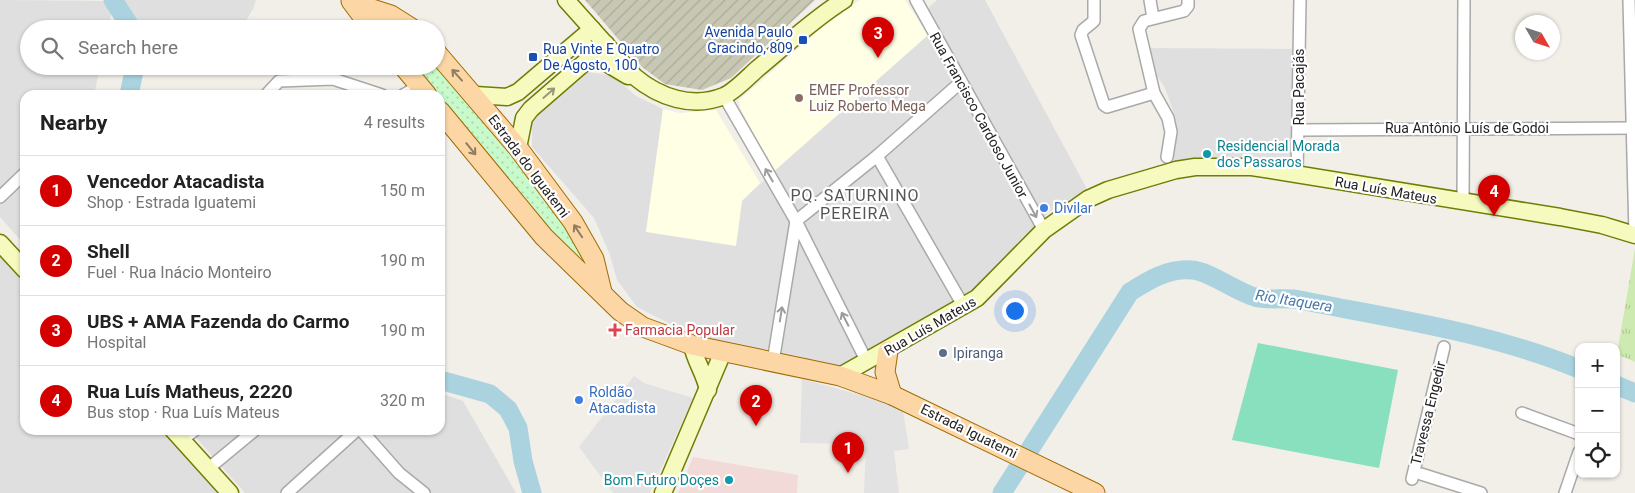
<!DOCTYPE html>
<html lang="en">
<head>
<meta charset="utf-8">
<style>
  :root { --surface:#fff; --page:#f6f6f6; --text:#222; --muted:#767676; --line:#e0e0e0; --accent:#d40000 }
  body { margin:0; font-family:Roboto,sans-serif; background:var(--page); color:var(--text) }
  .controls { position:absolute; right:15px; bottom:15px; display:grid; overflow:hidden; border-radius:10px; box-shadow:0 1px 4px #0004 }
  .controls button { width:45px; height:45px; display:grid; place-items:center; padding:0; border:0; border-bottom:1px solid var(--line); background:var(--surface); color:var(--text); font:25px sans-serif }
  .compass { position:absolute; left:1515px; top:15px; width:45px; height:45px; border-radius:50%; background:var(--surface); box-shadow:0 1px 4px #0004; rotate:129deg }
  .you { position:absolute; left:1014px; top:310px; width:18px; height:18px; margin:-12px; border:4px solid #fff; border-radius:50%; background:#1a73e8; box-shadow:0 0 0 8px #1a73e833 }
  .badge { display:grid; place-items:center; width:32px; height:32px; border-radius:50%; background:var(--accent); color:#fff; font-size:16px; font-weight:700 }
  .pin { position:absolute; translate:-50% -41px; filter:drop-shadow(0 1px 2px #0008) }
  .pin::after { content:''; position:absolute; top:26px; width:18px; height:15px; background:inherit; clip-path:polygon(0 0,100% 0,50% 100%) }
  .list { margin:0; padding:0; list-style:none }
  h2 { display:flex; justify-content:space-between; align-items:center; height:65px; margin:0; padding:0 20px; font-size:21px }
  h2 small { font-size:16px; font-weight:400; color:var(--muted) }
  .list li { display:grid; grid-template-columns:32px 1fr auto; gap:15px; align-items:center; box-sizing:border-box; height:70px; padding:0 20px; border-top:1px solid var(--line) }
  .list b { display:block; font-size:19px; white-space:nowrap }
  .list p { margin:0; font-size:16px; white-space:nowrap; color:var(--muted) }
  .list em { font-size:16px; font-style:normal; color:var(--muted) }
  .icon { flex:none; width:28px; height:28px; fill:none; stroke:currentColor; stroke-width:2; stroke-linecap:round; stroke-linejoin:round }
  .map { position:relative; flex:none; width:1635px; height:493px; overflow:hidden }
  .search { position:absolute; background:var(--surface); box-shadow:0 1px 4px #0004; left:20px; top:20px; width:425px; height:55px; display:flex; align-items:center; gap:12px; box-sizing:border-box; padding:0 18px; border-radius:28px; color:var(--muted); font-size:19px }
  .panel { position:absolute; background:var(--surface); box-shadow:0 1px 4px #0004; left:20px; top:90px; width:425px; height:345px; border-radius:15px }
  .map>svg:first-child { display:block }
</style>
</head>
<body>
<div class="map">
<svg width="1635" height="493" viewBox="0 0 1635 493">
  <defs>
    <pattern id="construction-furrows" width="10" height="10" patternUnits="userSpaceOnUse" patternTransform="scale(1.25)"><rect width="10" height="10" fill="#c7c7b4"/><path d="M-1 1l2-2M0 10L10 0M9 11l2-2" fill="none" stroke="#abab9a"/></pattern>
    <pattern id="grass-tufts" width="24" height="20" patternUnits="userSpaceOnUse" patternTransform="scale(1.25)"><rect width="24" height="20" fill="#cdebb0"/><path d="M3 7l-1-3M5 7V3M7 7l1-3M15 17l-1-3M17 17v-4M19 17l1-3" fill="none" stroke="#b0c997"/></pattern>
    <pattern id="park-dots" width="8" height="8" patternUnits="userSpaceOnUse" patternTransform="scale(1.25)"><rect width="8" height="8" fill="#c8facc"/><path d="M2 2h.1M6 6h.1" fill="none" stroke="#acd6af" stroke-width="1.8" stroke-linecap="round"/></pattern>
  </defs>
  <rect width="100%" height="100%" fill="#f2efe9"/>
  <!-- residential -->
  <g fill="#e0dfdf">
    <path d="M0 0 114 1 108 29H29V66H100L94 95H25V245L0 217Z"/>
    <path d="M122 0H256L253 9 241 29H137Z"/>
    <path d="M937 0H985L1087 189 1049 212 968 297 838 367 698 338 637 307 617 280 610 255 594 218 532 147V120L589 72 613 76 636 96 663 109 646 232 741 201 938 26 928 8Z"/>
    <path d="M1146 48 1292 49 1291 165 1244 157 1173 162 1177 134 1175 116 1165 88 1155 73Z"/>
    <path d="M0 250 25 278V430H162L219 493H0Z"/>
    <path d="M440 393 463 401 516 493H245L189 430H440Z"/>
  </g>
  <!-- commercial -->
  <path fill="#f2dad9" d="M693 457 798 475 797 493H678Z"/>
  <!-- education -->
  <g fill="#ffffe5">
    <path d="M860 0H905L928 35 774 171 740 108 739 100 825 25Z"/>
    <path d="M663 109 680 113 716 110 760 183 742 201 736 246 646 232Z"/>
  </g>
  <!-- construction -->
  <path fill="url(#construction-furrows)" d="M585 0H815L731 78 702 90 665 84 642 67Z"/>
  <!-- grass -->
  <path fill="url(#grass-tufts)" d="M1635 248V362L1617 354Z"/>
  <!-- park -->
  <path fill="url(#park-dots)" d="M436 52 594 259 584 270 440 111V95H427L403 66H436Z"/>
  <!-- pitch -->
  <path fill="#88e0be" d="M1258 343 1398 370 1379 468 1232 440Z"/>
  <!-- parking -->
  <g fill="#e2e2e2">
    <path d="M634 376 644 383 693 398 650 493H613L579 447Z"/>
    <path d="M802 379 878 400 903 410 909 449 894 451 899 493H864L866 444 800 443Z"/>
  </g>
  <g fill="none" stroke-linecap="round" stroke-linejoin="round">
    <!-- river -->
    <g stroke="#aad3df" stroke-width="19">
      <path d="M113 0 132 29"/>
      <path d="M129 95 135 66"/>
      <path d="M440 380 490 394 508 409 518 428 523 461 532 493"/>
      <path d="M1616 385 1635 393"/>
      <path d="M1002 493 1130 292C1149 280 1168 268 1192 270 1209 271 1237 292 1255 297 1269 301 1285 297 1300 300 1393 319 1490 332 1579 369"/>
    </g>
    <defs>
      <g id="street">
        <path d="M916 0 1044 230"/>
        <path d="M1094 0V21L1083 30 1081 35 1104 105 1107 107 1154 93"/>
        <path d="M1150 0 1153 18"/>
        <path d="M1629 0 1635 235"/>
        <path d="M266 95 279 81 333 79 382 95"/>
        <path d="M403 95 419 86"/>
        <path d="M724 96 796 221 867 362"/>
        <path d="M1299 130 1635 128"/>
        <path d="M877 156 964 307"/>
        <path d="M1167 157 1171 132 1168 118 1154 93 1139 29 1144 21 1184 11 1188 6V0"/>
        <path d="M1297 174 1300 0"/>
        <path d="M0 197 25 173"/>
        <path d="M1463 203 1464 0"/>
        <path d="M773 362 796 221 877 156 961 82"/>
        <path d="M1522 413 1579 434"/>
        <path d="M361 430 399 473 424 493"/>
        <path d="M182 440 195 430"/>
        <path d="M209 468 255 430"/>
        <path d="M1421 474 1481 493"/>
        <path d="M1412 479 1444 347"/>
        <path d="M287 493 357 430"/>
        <path d="M1565 493 1579 452"/>
      </g>
      <g id="secondary">
        <path d="M566 0 635 77C659 97 692 109 724 96 735 91 747 78 757 69 785 46 812 20 844 0"/>
        <path d="M587 48 593 55 628 76"/>
        <path d="M475 95 507 97 518 92 592 29"/>
        <path d="M518 148 524 118 531 109 606 44"/>
        <path d="M0 243 25 270"/>
        <path d="M692 345C695 361 705 374 708 390"/>
        <path d="M840 376 977 298 1044 230 1088 199 1108 190 1176 170 1195 167H1252L1560 217 1602 225 1635 235"/>
        <path d="M173 430 230 493"/>
        <path d="M663 493 723 352"/>
      </g>
      <g id="primary">
        <path d="M351 1 372 29"/>
        <path d="M353 3 391 15 413 29"/>
        <path d="M436 52 518 148 573 222 594 259 602 292"/>
        <path d="M403 66 427 95"/>
        <path d="M440 111 544 237 620 311 643 327 692 345 840 376 892 395 1095 493"/>
        <path d="M888 351 885 372 892 395"/>
      </g>
    </defs>
    <!-- street casing -->
    <use href="#street" stroke="#a9a9a9" stroke-width="14"/>
    <!-- secondary casing -->
    <use href="#secondary" stroke="#707d05" stroke-width="19"/>
    <!-- primary casing -->
    <use href="#primary" stroke="#a06b00" stroke-width="21"/>
    <!-- street -->
    <use href="#street" stroke="#fff" stroke-width="11"/>
    <!-- secondary -->
    <use href="#secondary" stroke="#f7fabf" stroke-width="16"/>
    <!-- primary -->
    <use href="#primary" stroke="#fcd6a4" stroke-width="19"/>
  </g>
  <!-- one-way arrows -->
  <defs><path id="oneway-shaft" d="M-6 0H5M1.5-3L5.5 0L1.5 3" fill="none" stroke-width="1.6" stroke-linecap="round" stroke-linejoin="round" transform="scale(1.25)"/></defs>
  <g stroke="#8f7c63">
    <use href="#oneway-shaft" transform="translate(457 75) rotate(-132)"/>
    <use href="#oneway-shaft" transform="translate(471 149) rotate(51)"/>
    <use href="#oneway-shaft" transform="translate(578 231) rotate(-124)"/>
  </g>
  <use stroke="#979978" href="#oneway-shaft" transform="translate(549 93) rotate(-41)"/>
  <g stroke="#9c9c9c">
    <use href="#oneway-shaft" transform="translate(769 175) rotate(-120)"/>
    <use href="#oneway-shaft" transform="translate(1033 211) rotate(61)"/>
    <use href="#oneway-shaft" transform="translate(781 314) rotate(-81)"/>
    <use href="#oneway-shaft" transform="translate(845 319) rotate(-117)"/>
  </g>
  <!-- markers -->
  <g fill="#1a4fb4" stroke="#fff" stroke-width="2">
    <rect x="798" y="35" width="10" height="10" rx="2.5"/>
    <rect x="528" y="52" width="10" height="10" rx="2.5"/>
  </g>
  <circle fill="#8d6e63" stroke="#fff" stroke-width="2" cx="799" cy="98" r="5"/>
  <g fill="#0f9aa8" stroke="#fff" stroke-width="2">
    <circle cx="1207" cy="154" r="5"/>
    <circle cx="729" cy="480" r="5"/>
  </g>
  <g fill="#3f7fe0" stroke="#fff" stroke-width="2">
    <circle cx="1044" cy="208" r="5"/>
    <circle cx="579" cy="400" r="5"/>
  </g>
  <path fill="#e0444e" stroke="#fff" stroke-width="2" d="M612.5 322.5h5v5h5v5h-5v5h-5v-5h-5v-5h5z"/>
  <circle fill="#5c6f8a" stroke="#fff" stroke-width="2" cx="943" cy="353" r="5"/>
  <g text-anchor="middle" stroke-width="4.5" stroke-linejoin="round" paint-order="stroke">
    <!-- transit labels -->
    <g font-size="14" fill="#164399" stroke="#fff" text-anchor="end">
      <text x="793" y="37">Avenida Paulo<tspan x="793" dy="16">Gracindo, 809</tspan></text>
      <text x="543" y="54" text-anchor="start">Rua Vinte E Quatro<tspan x="543" dy="16">De Agosto, 100</tspan></text>
    </g>
    <!-- street labels -->
    <g font-size="14" fill="#222" stroke="#fff">
      <text transform="translate(1299 87) rotate(-90)" y="5">Rua Pacajás</text>
      <text transform="translate(979 115) rotate(61)" y="5">Rua Francisco Cardoso Junior</text>
      <text x="1467" y="133">Rua Antônio Luís de Godoi</text>
      <text transform="translate(529 166) rotate(53)" y="5">Estrada do Iguatemi</text>
      <text transform="translate(1386 190) rotate(10)" y="5">Rua Luís Mateus</text>
      <text transform="translate(930 326) rotate(-30)" y="5">Rua Luís Mateus</text>
      <text transform="translate(1428 413) rotate(-76)" y="5">Travessa Engedir</text>
      <text transform="translate(969 431) rotate(26)" y="5">Estrada Iguatemi</text>
    </g>
    <!-- education labels -->
    <g font-size="14" fill="#785e54" stroke="#fff" text-anchor="start">
      <text x="809" y="95">EMEF Professor<tspan x="809" dy="16">Luiz Roberto Mega</tspan></text>
    </g>
    <!-- culture labels -->
    <g font-size="14" fill="#0d838f" stroke="#fff" text-anchor="start">
      <text x="1217" y="151">Residencial Morada<tspan x="1217" dy="16">dos Passaros</tspan></text>
      <text x="719" y="485" text-anchor="end">Bom Futuro Doçes</text>
    </g>
    <!-- shop labels -->
    <g font-size="14" fill="#366cbe" stroke="#fff" text-anchor="start">
      <text x="1054" y="213">Divilar</text>
      <text x="589" y="397">Roldão<tspan x="589" dy="16">Atacadista</tspan></text>
    </g>
    <!-- health labels -->
    <g font-size="14" fill="#be3a42" stroke="#fff" text-anchor="start">
      <text x="625" y="335">Farmacia Popular</text>
    </g>
    <!-- service labels -->
    <g font-size="14" fill="#4e5e75" stroke="#fff" text-anchor="start">
      <text x="953" y="358">Ipiranga</text>
    </g>
    <!-- water labels -->
    <g font-size="15" font-style="italic" fill="#4a7aab" stroke="#fff">
      <text transform="translate(1294 301) rotate(9)" y="5">Rio Itaquera</text>
    </g>
    <!-- quarter labels -->
    <g font-size="16" letter-spacing="1" fill="#555" stroke="#fff">
      <text x="855" y="201">PQ. SATURNINO<tspan x="855" dy="18">PEREIRA</tspan></text>
    </g>
  </g>
</svg>
<div class="controls">
<button>+</button>
<button>−</button>
<button><svg class="icon" aria-label="locate" viewBox="0 0 24 24"><circle cx="12" cy="12" r="6"/><path d="M12 2v4M12 18v4M2 12h4M18 12h4"/></svg></button>
</div>
<svg class="compass" viewBox="-18 -18 36 36"><path d="M0-13l5 13h-10z" fill="#e53935"/><path d="M0 13l5-13h-10z" fill="#767676"/></svg>
<div class="you"></div>
<div class="pin badge" style="left:848px;top:473px">1</div>
<div class="pin badge" style="left:756px;top:426px">2</div>
<div class="pin badge" style="left:878px;top:58px">3</div>
<div class="pin badge" style="left:1494px;top:216px">4</div>
<div class="search"><svg class="icon" aria-label="search" viewBox="0 0 24 24"><circle cx="10" cy="10" r="6"/><path d="M15 15l6 6"/></svg>Search here</div>
<section class="panel">
<h2>Nearby<small>4 results</small></h2>
<ul class="list">
<li><span class="badge">1</span><div><b>Vencedor Atacadista</b><p>Shop · Estrada Iguatemi</p></div><em>150 m</em></li>
<li><span class="badge">2</span><div><b>Shell</b><p>Fuel · Rua Inácio Monteiro</p></div><em>190 m</em></li>
<li><span class="badge">3</span><div><b>UBS + AMA Fazenda do Carmo</b><p>Hospital</p></div><em>190 m</em></li>
<li><span class="badge">4</span><div><b>Rua Luís Matheus, 2220</b><p>Bus stop · Rua Luís Mateus</p></div><em>320 m</em></li>
</ul>
</section>
</div>
</body>
</html>
